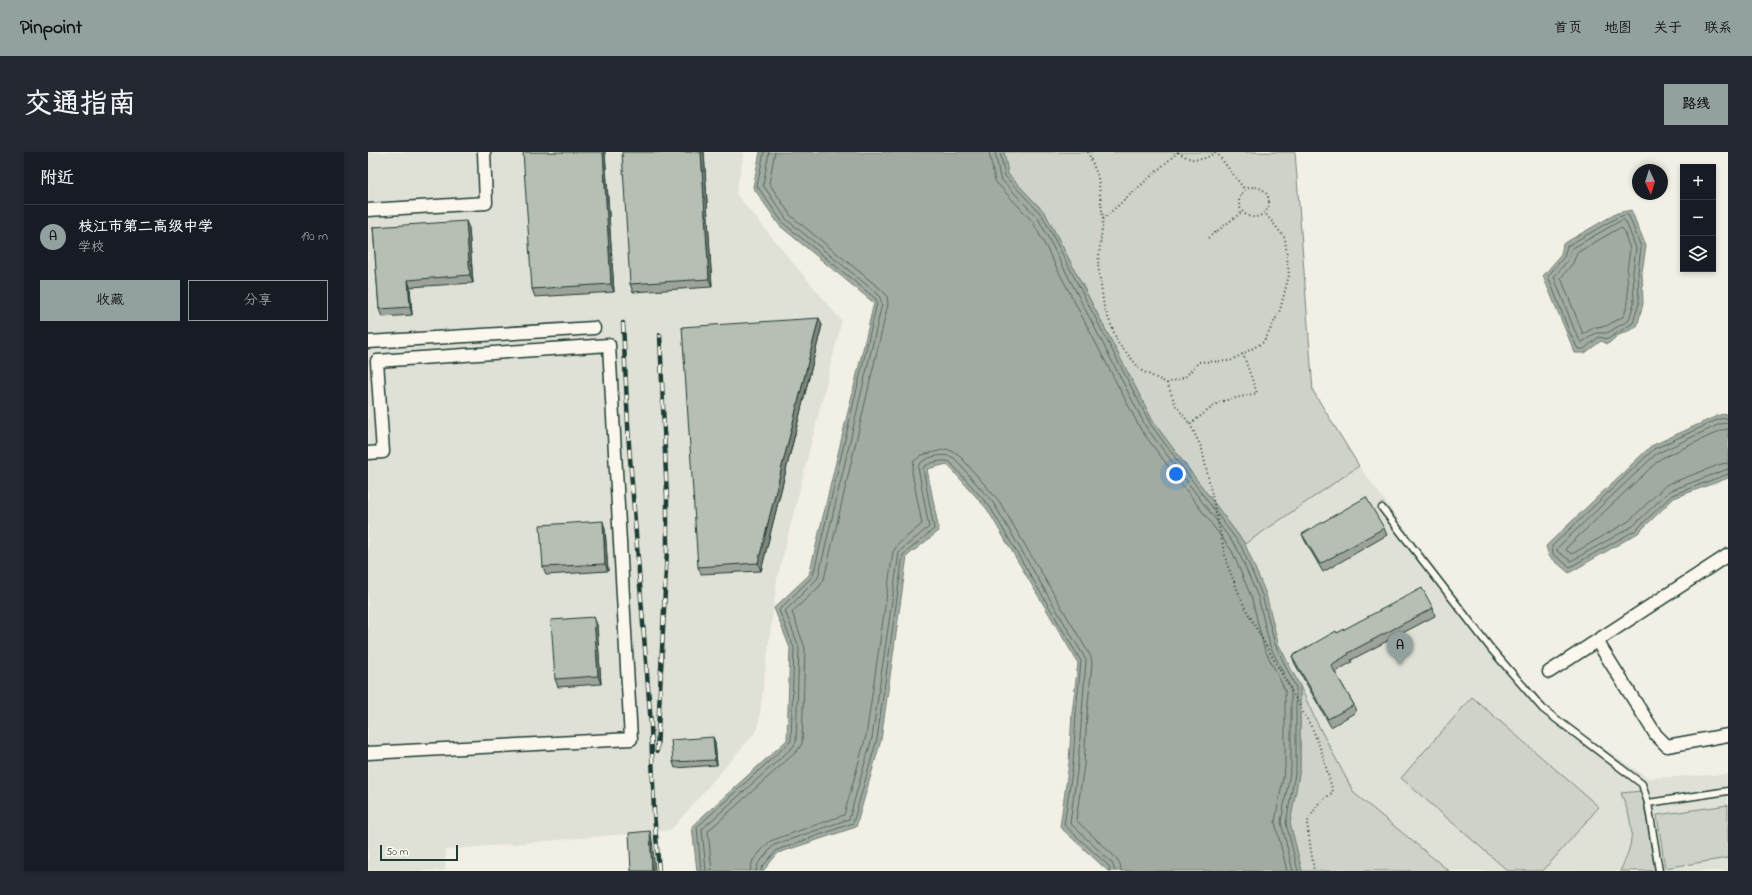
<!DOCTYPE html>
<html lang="zh">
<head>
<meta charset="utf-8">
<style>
  :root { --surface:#171b24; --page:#242831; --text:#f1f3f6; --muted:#9ea1a6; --line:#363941; --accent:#92a19f }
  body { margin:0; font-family:"Indie Flower","LXGW WenKai TC",sans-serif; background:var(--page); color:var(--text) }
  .controls { position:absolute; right:12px; top:12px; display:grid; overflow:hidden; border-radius:0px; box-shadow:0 2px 6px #0003 }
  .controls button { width:36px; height:36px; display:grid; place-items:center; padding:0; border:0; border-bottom:1px solid var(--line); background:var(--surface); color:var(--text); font:20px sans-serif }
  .compass { position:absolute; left:1264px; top:12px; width:36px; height:36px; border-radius:50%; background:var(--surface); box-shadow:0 2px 6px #0003; rotate:176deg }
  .scale { position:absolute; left:12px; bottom:10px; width:78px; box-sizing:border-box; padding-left:4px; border:2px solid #1f3d34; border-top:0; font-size:11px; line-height:14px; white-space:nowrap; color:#1f3d34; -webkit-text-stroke:3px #fbf7ec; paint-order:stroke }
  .you { position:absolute; left:808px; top:322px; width:14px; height:14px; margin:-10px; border:3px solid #fff; border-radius:50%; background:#1a73e8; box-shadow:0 0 0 6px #1a73e833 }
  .badge { display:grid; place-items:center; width:26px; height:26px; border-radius:50%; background:var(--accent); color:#111; font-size:13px; font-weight:700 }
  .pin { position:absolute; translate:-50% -33px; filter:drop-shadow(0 1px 2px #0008) }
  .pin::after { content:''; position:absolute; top:21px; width:14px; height:12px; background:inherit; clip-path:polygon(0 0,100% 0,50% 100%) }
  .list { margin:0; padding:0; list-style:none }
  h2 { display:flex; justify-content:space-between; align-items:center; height:52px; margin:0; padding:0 16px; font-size:17px }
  h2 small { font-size:13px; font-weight:400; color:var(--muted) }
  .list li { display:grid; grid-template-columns:26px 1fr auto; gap:12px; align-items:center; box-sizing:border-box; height:64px; padding:0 16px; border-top:1px solid var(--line) }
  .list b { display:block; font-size:15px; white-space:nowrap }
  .list p { margin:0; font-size:13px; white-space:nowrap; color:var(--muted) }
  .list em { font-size:13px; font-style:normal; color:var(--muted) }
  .actions { display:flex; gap:8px; padding:12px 16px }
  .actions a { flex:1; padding:9px 0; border:1px solid var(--accent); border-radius:0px; text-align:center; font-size:14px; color:var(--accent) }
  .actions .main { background:var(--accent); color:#111 }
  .icon { flex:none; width:22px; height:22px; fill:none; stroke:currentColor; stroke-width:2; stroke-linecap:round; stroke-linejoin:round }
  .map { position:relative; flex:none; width:1360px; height:719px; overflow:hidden; border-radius:0px }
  header { display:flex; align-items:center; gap:24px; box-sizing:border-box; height:56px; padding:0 20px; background:var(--accent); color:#111 }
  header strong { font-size:19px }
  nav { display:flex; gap:22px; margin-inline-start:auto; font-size:14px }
  .intro { display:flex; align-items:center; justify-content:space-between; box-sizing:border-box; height:96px; padding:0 24px }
  h1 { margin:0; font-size:28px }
  .button { padding:10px 18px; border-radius:0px; background:var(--accent); color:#111; font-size:14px; font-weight:700 }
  main { display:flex; gap:24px; padding:0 24px }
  aside { flex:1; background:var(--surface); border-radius:0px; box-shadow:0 2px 6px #0003 }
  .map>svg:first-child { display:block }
</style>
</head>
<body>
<header>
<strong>Pinpoint</strong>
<nav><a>首页</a><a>地图</a><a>关于</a><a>联系</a></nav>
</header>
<div class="intro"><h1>交通指南</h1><a class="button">路线</a></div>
<main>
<aside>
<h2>附近<small></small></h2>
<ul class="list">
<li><span class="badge">A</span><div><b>枝江市第二高级中学</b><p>学校</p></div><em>190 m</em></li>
</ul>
<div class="actions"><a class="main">收藏</a><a>分享</a></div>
</aside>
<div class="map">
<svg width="1360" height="719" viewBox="0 0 1360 719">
  <rect width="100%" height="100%" fill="#f2f0e5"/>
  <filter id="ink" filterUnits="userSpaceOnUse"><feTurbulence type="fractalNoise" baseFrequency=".025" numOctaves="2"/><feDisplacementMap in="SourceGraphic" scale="8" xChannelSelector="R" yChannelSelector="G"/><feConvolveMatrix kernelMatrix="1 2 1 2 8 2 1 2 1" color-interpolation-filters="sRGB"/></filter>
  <g filter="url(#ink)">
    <!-- built -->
    <g fill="#e0e1d6">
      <path d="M0 0H376L368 42 474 169 409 428 390 577 303 678 78 698 77 719H0Z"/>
      <path d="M991 314 1105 467 1182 560 1280 626 1360 622V719H1081L986 641 948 569 910 491 898 442 877 392Z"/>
    </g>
    <!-- green -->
    <g fill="#cfd2c8" stroke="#77887e">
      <path d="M636 0H927L945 239 991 314 877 392 786 271 677 61 640 22Z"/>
      <path d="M932 534 948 569 986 641 1081 719H934L922 671 932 616Z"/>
      <path d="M1104 545 1231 655 1175 719H1140L1033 626Z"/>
      <path d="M1274 639 1287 719H1252C1268 687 1266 674 1253 641Z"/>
      <path d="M1360 653V706L1297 716 1289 663Z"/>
    </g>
    <!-- water -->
    <g fill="#a2aba1" stroke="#6e7f75">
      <path d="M392 0H636L640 22 677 61 786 271 877 392 898 442 910 491 932 534V616L922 671 934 719H740L692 675 701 611 704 561 710 511 619 357 579 312 559 317 571 379 539 404 513 588 488 675 410 701 395 719H329L324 674 419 588 422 496 406 456 441 423 506 151 412 74 385 35Z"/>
      <path d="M1263 58 1278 94 1274 120 1275 152 1269 175 1249 184 1240 192 1233 189 1217 201H1207L1175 124 1193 103 1195 92 1249 61Z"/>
      <path d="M1360 262V326L1306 346 1270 381 1201 421 1181 404 1178 394 1283 294 1351 263Z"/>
    </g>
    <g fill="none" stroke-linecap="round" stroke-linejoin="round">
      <!-- shore -->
      <g stroke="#536960" stroke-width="1">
        <path d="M621 0 627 29 665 70 773 278 864 399 884 447 896 496 917 538V615L907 670 919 719"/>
        <path d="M627 0 632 26 670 66 778 275 869 396 890 445 902 494 923 537V615L913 670 925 719"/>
        <path d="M632 0 637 24 674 63 783 273 873 394 894 443 907 492 928 536V616L918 671 930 719"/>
        <path d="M1259 63 1261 64 1273 95 1270 119 1271 151 1265 171 1240 187 1231 185 1216 197H1210L1201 179 1180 124 1196 105 1199 94 1250 65Z"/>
        <path d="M1256 68 1258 70 1268 96 1265 119 1266 151 1261 168 1239 181H1228L1213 191 1206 177 1186 125 1200 108 1203 97 1252 69Z"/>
        <path d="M1252 76 1255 77 1262 97 1259 119 1260 150 1256 164 1238 174 1227 175 1215 182 1193 126 1205 111 1209 101Z"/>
        <path d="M1360 266 1351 267 1286 297 1184 394 1185 402 1202 415 1268 378 1304 343 1360 322"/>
        <path d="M1360 271 1352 272 1288 302 1189 396V399L1203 409 1265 374 1301 339 1360 317"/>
        <path d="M1360 277 1354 278 1292 307 1198 396V398L1204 402 1261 369 1298 333 1353 312 1360 311"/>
        <path d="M333 719 329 675 423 589 426 496 411 458 445 424 509 151 508 147 415 71 389 34 396 0"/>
        <path d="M338 719 334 677 425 595 428 590 431 495 417 459 450 426 514 152 511 143 419 68 395 33 401 0"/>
        <path d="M344 719 340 679 429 599 434 592 437 496 424 460 452 434 456 427 520 152 519 144 515 139 423 64 401 31 407 0"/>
        <path d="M382 719 385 708 402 689 476 663 498 584 525 400 530 392 554 372 544 320 546 309 554 303 579 297 590 302 631 349 723 505 724 512 719 562 716 613 708 668 749 707 752 712 753 719"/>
        <path d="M388 719 390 712 406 693 481 667 504 586 531 401 534 397 561 375 550 315C554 305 577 300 586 306L626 352 718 508 710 612 702 671 744 711 747 719"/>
        <path d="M393 719 394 715 409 698 485 671 509 587 535 403 566 377 555 316C558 311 576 307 582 310L622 355 713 509 708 561 705 612 696 673 741 714 742 719"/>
      </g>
      <defs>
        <g id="lane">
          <path d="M1014 356 1124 498 1175 557 1274 632 1280 651"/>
          <path d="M1291 719 1280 651 1360 639"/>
        </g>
        <g id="street">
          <path d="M0 58 118 51 116 0"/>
          <path d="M0 190 226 176"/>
          <path d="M0 301 15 300 9 209 241 193 263 587 0 601"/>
          <path d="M1229 489 1288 583 1299 594 1360 583"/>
          <path d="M1181 520 1360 403"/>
        </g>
      </defs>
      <!-- lane casing -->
      <use href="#lane" stroke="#1f3d34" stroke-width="9"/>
      <!-- street casing -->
      <use href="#street" stroke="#1f3d34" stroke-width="15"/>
      <!-- path -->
      <g stroke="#1f3d34" stroke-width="2" stroke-dasharray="1 3" stroke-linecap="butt">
        <path d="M720 0 730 25 735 67"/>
        <path d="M810 0 735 67 730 113 736 155 750 191 774 219 799 231 817 225 831 210 862 209 896 190 912 158 921 123 917 86 897 61"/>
        <path d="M810 0C824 10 833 10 848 0"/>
        <path d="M848 0 877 38"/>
        <circle cx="886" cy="50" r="15"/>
        <path d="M840 86 874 60"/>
        <path d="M799 231 808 254 822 272 851 250 889 241 875 202"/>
        <path d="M822 272 834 297 859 412 876 454 945 578 953 598 965 640 950 652 939 671 946 719"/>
      </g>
      <!-- lane -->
      <use href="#lane" stroke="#fbf7ec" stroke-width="6"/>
      <!-- street -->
      <use href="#street" stroke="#fbf7ec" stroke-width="12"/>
      <defs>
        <g id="rail">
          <path d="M255 171 261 293 283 573 286 661 291 719"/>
          <path d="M289 599 299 397V347L292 183"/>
        </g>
      </defs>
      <!-- rail casing -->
      <use href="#rail" stroke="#1f3d34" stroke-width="4.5"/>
      <!-- rail -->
      <use href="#rail" stroke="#fbf7ec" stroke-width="3" stroke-dasharray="9" stroke-linecap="butt"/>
    </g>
    <!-- wall -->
    <g fill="#9da39a" stroke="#1f3d34">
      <path d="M237 0 246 140 167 145 164 137Z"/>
      <path d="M336 0 344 135 265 140 262 132Z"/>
      <path d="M5 75 101 76 105 131 42 135 44 163 14 165 11 157Z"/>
      <path d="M454 173 393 419 333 422 330 415Z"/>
      <path d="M1016 376 1019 383 955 420 937 389 934 382Z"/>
      <path d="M237 377 240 419 178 423 175 415Z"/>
      <path d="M1065 456 1067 464 983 508 984 510 967 520 986 553 988 560 963 575 927 512 924 504 969 481Z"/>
      <path d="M226 465 229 473 233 532 190 535 187 527Z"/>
      <path d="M347 590 349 613 307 616 305 610Z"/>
    </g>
    <!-- shaded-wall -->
    <g fill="#80857d" stroke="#1f3d34">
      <path d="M235 0H237L246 140 243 132Z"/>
      <path d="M333 0H336L344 135 341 127Z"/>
      <path d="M98 69 101 76 105 131 102 123Z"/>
      <path d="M40 128 42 135 44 163 42 155Z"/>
      <path d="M451 166 454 173 393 419 390 411Z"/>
      <path d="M235 369 237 377 240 419 237 412Z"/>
      <path d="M226 465 229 473 233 532 230 524Z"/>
      <path d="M345 585 347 590 349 613 347 608Z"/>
      <path d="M282 679 284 687 287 719H284Z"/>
    </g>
    <!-- building -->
    <g fill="#b7beb3" stroke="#1f3d34">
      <path d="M155 0H235L243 132 164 137Z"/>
      <path d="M254 0H333L341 127 262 132Z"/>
      <path d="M98 69 102 123 40 128 42 155 11 157 5 75Z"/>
      <path d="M451 166 390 411 330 415 314 175Z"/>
      <path d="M998 345 1016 376 952 412 934 382Z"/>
      <path d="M235 369 237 412 175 415 172 373Z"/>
      <path d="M1054 436 1065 456 980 501 981 502 963 513 986 553 960 567 924 504 968 479 969 481Z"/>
      <path d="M226 465 230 524 187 527 183 468Z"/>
      <path d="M345 585 347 608 305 610 303 588Z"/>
      <path d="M282 679 284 719H263L261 681Z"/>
    </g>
  </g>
</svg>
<div class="controls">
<button>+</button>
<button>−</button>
<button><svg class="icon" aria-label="layers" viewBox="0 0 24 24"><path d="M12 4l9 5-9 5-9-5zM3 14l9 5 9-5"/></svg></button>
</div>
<svg class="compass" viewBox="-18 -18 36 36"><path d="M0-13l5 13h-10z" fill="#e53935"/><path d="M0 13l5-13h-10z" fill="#9ea1a6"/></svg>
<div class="scale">50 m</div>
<div class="you"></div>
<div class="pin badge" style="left:1032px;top:513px">A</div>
</div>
</main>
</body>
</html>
